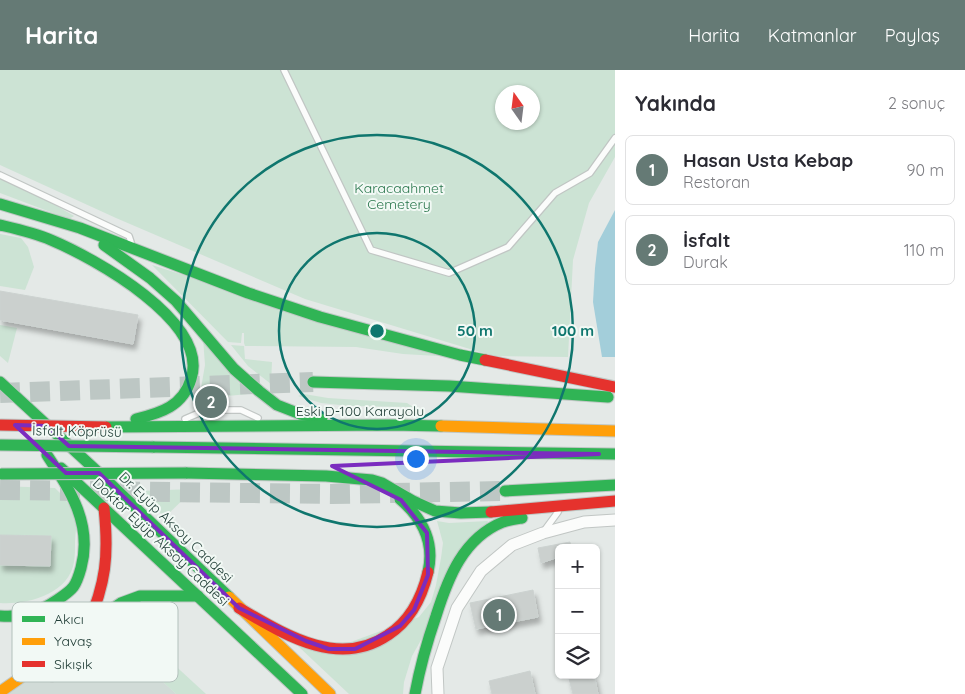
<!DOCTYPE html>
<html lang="tr">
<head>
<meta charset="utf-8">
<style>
  :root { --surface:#fff; --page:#f2f2f3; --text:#2b2b33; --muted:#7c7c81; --line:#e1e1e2; --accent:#657a75 }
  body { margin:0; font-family:Quicksand,sans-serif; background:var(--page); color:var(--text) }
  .controls { position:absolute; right:15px; bottom:15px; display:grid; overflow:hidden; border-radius:8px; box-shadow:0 1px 4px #0004 }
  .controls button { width:45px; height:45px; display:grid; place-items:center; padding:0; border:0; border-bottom:1px solid var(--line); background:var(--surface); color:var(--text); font:25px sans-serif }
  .compass { position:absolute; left:495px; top:15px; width:45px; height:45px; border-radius:50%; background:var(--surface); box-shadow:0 1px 4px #0004; rotate:346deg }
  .you { position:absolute; left:415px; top:388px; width:18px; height:18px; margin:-12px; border:4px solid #fff; border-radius:50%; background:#1a73e8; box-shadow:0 0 0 8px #1a73e833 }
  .badge { display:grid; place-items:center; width:32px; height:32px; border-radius:50%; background:var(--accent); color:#fff; font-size:16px; font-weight:700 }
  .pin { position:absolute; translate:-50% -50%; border:2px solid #fff; box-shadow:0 1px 5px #0006 }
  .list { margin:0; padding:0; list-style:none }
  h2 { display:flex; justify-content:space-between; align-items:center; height:65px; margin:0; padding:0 20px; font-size:21px }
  h2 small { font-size:16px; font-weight:400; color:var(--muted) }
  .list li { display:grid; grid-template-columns:32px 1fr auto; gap:15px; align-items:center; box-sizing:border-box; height:70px; margin:0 10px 10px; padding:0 10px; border:1px solid var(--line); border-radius:8px }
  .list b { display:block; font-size:19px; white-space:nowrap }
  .list p { margin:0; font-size:16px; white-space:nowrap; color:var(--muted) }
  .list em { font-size:16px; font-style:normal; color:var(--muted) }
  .icon { flex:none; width:28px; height:28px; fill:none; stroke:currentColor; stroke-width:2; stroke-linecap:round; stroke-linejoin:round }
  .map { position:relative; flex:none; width:615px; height:624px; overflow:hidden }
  header { display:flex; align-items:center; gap:30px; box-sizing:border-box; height:70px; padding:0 25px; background:var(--accent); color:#fff }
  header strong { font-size:24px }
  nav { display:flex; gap:28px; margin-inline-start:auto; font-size:18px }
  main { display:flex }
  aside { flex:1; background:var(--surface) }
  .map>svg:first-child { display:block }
</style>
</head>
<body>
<header>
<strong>Harita</strong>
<nav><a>Harita</a><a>Katmanlar</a><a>Paylaş</a></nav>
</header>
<main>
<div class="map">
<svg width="615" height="624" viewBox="0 0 615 624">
  <defs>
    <filter id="shadow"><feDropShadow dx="3" dy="5.5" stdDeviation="2.5" flood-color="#0004"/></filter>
  </defs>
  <rect width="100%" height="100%" fill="#e4e9e7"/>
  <!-- built -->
  <path fill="#d1dbd7" d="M104 557 176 624H6Z"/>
  <!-- green -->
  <g fill="#cce3d4" fill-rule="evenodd">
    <path d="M0 0H615V87L589 133 573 190 568 287 493 286 305 229 116 148 0 95ZM502 22H532V52H502Z"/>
    <path d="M0 103 74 146 69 149 0 123Z"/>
    <path d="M0 164 21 168 28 177 34 197 25 220 0 216Z"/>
    <path d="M152 195 438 286 403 284 356 277 245 276 244 273V263H242L241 273 228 272Z"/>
    <path d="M0 255 17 258 8 293 0 286Z"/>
    <path d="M203 268 248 324 207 328 200 324 205 295Z"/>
    <path d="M231 275 244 276 245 289 272 292 271 314 248 296Z"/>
    <path d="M304 324 328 328 407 333 413 337 349 336 321 333 298 326Z"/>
    <path d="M0 416 55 418C64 426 72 438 76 450 77 456 75 466 75 473 75 479 75 486 74 492 69 524 27 535 0 533Z"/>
    <path d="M194 419 165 447 137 421Z"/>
    <path d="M437 451 449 453 488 451 412 586 404 612 403 624H349L298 576 326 581 419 547 431 532 436 515 441 488 443 473Z"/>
    <path d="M119 544 206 624H176L104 557Z"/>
  </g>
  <!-- water -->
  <path fill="#a3ceda" d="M615 140V287H602L593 232 595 198 598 172Z"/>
  <!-- building -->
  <g fill="#cbd0ce" stroke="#ccd2d0" filter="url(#shadow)">
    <path d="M0 221 138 245 133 274 0 250Z"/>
    <path d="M0 465 51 466 50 496 0 495Z"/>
    <path d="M570 472 571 478H559V487L541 493 538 478Z"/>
    <path d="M533 520 538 547 476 559 470 533Z"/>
    <path d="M530 601 535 624H492L489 611Z"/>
    <path d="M568 605H594L598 624H573Z"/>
  </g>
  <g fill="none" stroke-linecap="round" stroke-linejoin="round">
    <!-- highway-tunnel -->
    <g stroke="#bdc7c4" stroke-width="20" stroke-dasharray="20 10" stroke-linecap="butt">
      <path d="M0 323 313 312"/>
      <path d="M0 420 331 424 505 421"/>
    </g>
    <defs>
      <g id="lane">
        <path d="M284 0 371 180 449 203 508 177 555 123 590 103 615 68"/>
        <path d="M0 105 129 166 131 172"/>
        <path d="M185 349 206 340H241L258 348"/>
        <path d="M544 461 558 442"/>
      </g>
      <g id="street">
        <path d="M38 596 52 606"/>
        <path d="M438 624 437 598 457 538 481 501 512 475 543 463 584 452 615 450"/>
      </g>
      <g id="fast">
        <path d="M0 134 80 158 248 223 320 247 460 285 485 290"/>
        <path d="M0 155C17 159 35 163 51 170 94 188 210 252 191 309 183 336 161 343 136 349"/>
        <path d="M104 175 150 208 176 231 234 299 259 321 277 335 300 344 322 348"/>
        <path d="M0 312 99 403 229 527"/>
        <path d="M313 312 449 316 608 327"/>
        <path d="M106 357 391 355 441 356"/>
        <path d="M153 377 615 384"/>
        <path d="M61 398 302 624"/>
        <path d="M186 403 326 406 372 410 382 413 413 431 435 441 461 443 491 442"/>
        <path d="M505 421 615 415"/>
        <path d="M400 429C422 448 435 472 428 502"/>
        <path d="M0 546C22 548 39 542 57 530 74 519 76 516 81 498 93 454 70 420 47 385"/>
        <path d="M87 556 121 533 140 526H198"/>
        <path d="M415 624C420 597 427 572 436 546 448 508 463 468 503 452 509 450 516 449 522 448"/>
      </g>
      <g id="slow">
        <path d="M441 356 615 361"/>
        <path d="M229 527 330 624"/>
        <path d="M0 622 56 583 87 557"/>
      </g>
      <g id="jam">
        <path d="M485 290 615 317"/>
        <path d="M491 442 615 431"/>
        <path d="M239 538C284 564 338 599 388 565 410 551 422 527 428 502"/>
        <path d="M87 557C106 513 109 486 104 438"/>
      </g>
    </defs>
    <!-- lane casing -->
    <use href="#lane" stroke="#c1c6c4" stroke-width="8"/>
    <!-- street casing -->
    <use href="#street" stroke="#c1c6c4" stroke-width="13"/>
    <!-- fast casing -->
    <use href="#fast" stroke="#bfc7c4" stroke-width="13"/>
    <!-- slow casing -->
    <use href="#slow" stroke="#bfc7c4" stroke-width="13"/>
    <!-- jam casing -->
    <use href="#jam" stroke="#bfc7c4" stroke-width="13"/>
    <!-- lane -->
    <use href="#lane" stroke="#fbfcfb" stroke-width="5.5"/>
    <!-- street -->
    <use href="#street" stroke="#fbfcfb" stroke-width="11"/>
    <!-- fast -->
    <use href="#fast" stroke="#30b455" stroke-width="11"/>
    <!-- slow -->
    <use href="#slow" stroke="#ff9f0a" stroke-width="11"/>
    <!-- jam -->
    <use href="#jam" stroke="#e5322d" stroke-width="11"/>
    <defs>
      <g id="fast-bridge">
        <path d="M0 375 153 377"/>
        <path d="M1 404 186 403"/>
      </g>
      <path id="jam-bridge" d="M0 355 106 357"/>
    </defs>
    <!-- fast-bridge casing -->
    <use href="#fast-bridge" stroke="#bcc5c3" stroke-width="13" stroke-linecap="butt"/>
    <!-- jam-bridge casing -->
    <use href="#jam-bridge" stroke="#bcc5c3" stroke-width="13" stroke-linecap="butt"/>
    <!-- fast-bridge -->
    <use href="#fast-bridge" stroke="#30b455" stroke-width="11"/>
    <!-- jam-bridge -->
    <use href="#jam-bridge" stroke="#e5322d" stroke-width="11"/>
  </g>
  <!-- marked area -->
  <path fill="none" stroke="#7b2cbf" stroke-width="4" stroke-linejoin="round" d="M15 355 47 356 69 376 599 384 332 396 401 430 427 463 428 505 414 540 400 556 355 579H329L306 571 239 538 99 403H66Z"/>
  <!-- distance rings -->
  <g fill="none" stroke="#0f766e" stroke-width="2.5">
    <circle cx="377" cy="261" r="98"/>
    <circle cx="377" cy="261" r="196"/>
  </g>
  <g text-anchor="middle" stroke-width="4" stroke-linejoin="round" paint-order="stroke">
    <!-- park labels -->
    <g font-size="14" fill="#29764c" stroke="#f2f9f5">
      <text x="399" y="123">Karacaahmet<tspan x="399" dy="16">Cemetery</tspan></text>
    </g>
    <!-- street labels -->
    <g font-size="14" fill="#213e37" stroke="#f2f9f5">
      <text x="360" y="346">Eski D-100 Karayolu</text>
      <text transform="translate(77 361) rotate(1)" y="5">İsfalt Köprüsü</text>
      <text transform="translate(176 457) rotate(44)" y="5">Dr. Eyüp Aksoy Caddesi</text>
      <text transform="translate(161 472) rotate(43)" y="5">Doktor Eyüp Aksoy Caddesi</text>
    </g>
  </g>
  <!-- legend -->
  <rect x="12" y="532" width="166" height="80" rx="8" fill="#f2f9f5" stroke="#b3c1bc" stroke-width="1"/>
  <rect x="22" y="546" width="23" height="6" fill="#30b455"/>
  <rect x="22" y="568" width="23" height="7" fill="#ff9f0a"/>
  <rect x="22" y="591" width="23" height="6" fill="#e5322d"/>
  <g font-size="14" fill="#213e37">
    <text x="54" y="554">Akıcı</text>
    <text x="54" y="576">Yavaş</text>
    <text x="54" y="599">Sıkışık</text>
  </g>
  <circle cx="377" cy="261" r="8" fill="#0f766e" stroke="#f2f9f5" stroke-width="2.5"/>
  <g font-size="15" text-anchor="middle" font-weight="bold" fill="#0f766e" stroke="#f2f9f5" stroke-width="4" stroke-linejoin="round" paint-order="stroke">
    <text x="475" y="266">50 m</text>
    <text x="573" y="266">100 m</text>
  </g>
</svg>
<div class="controls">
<button>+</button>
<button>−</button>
<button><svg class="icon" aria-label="layers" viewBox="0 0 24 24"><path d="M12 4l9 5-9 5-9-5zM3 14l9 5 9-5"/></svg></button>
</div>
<svg class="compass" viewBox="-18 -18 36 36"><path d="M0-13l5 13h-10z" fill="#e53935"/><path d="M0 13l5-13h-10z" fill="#7c7c81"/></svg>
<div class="you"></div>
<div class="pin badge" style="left:499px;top:545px">1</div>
<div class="pin badge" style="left:211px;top:332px">2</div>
</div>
<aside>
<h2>Yakında<small>2 sonuç</small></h2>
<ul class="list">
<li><span class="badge">1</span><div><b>Hasan Usta Kebap</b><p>Restoran</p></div><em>90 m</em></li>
<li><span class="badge">2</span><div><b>İsfalt</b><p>Durak</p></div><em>110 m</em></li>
</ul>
</aside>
</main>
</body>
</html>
